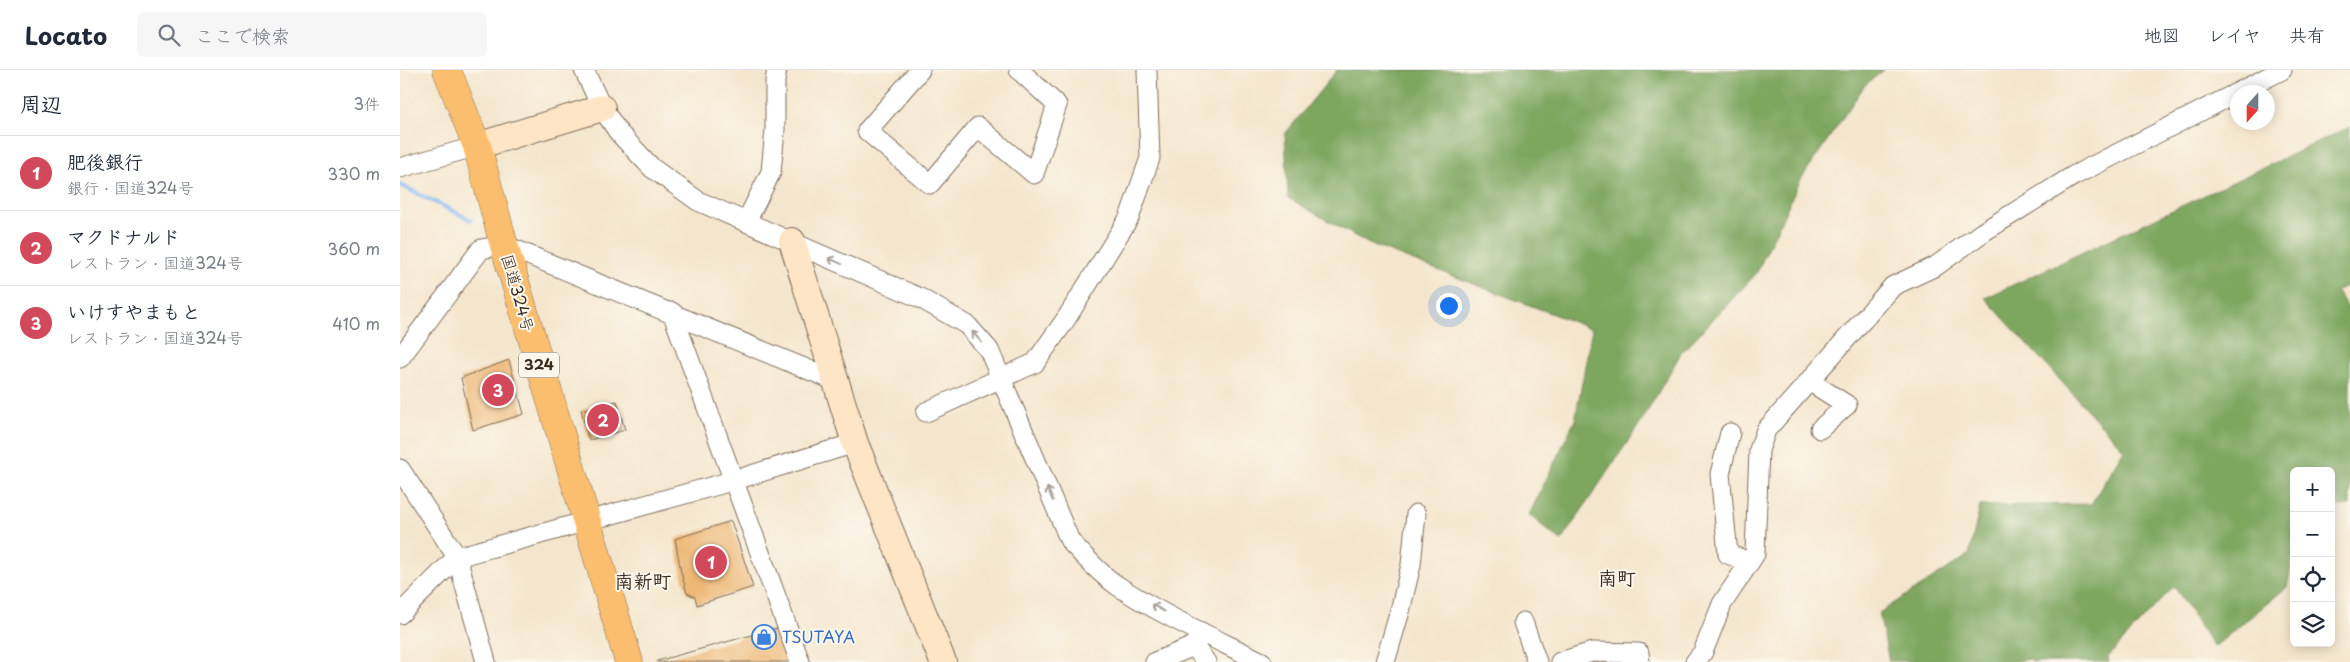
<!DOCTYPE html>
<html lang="ja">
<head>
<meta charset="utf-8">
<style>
  :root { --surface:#fff; --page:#f6f6f7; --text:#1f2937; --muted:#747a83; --line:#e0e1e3; --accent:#d1495b }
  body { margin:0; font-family:"Playpen Sans","Klee One",sans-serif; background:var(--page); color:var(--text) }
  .controls { position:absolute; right:15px; bottom:15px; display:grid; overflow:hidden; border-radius:8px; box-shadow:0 2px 12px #0003 }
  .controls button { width:45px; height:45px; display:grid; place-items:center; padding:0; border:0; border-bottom:1px solid var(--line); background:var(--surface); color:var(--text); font:25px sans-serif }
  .compass { position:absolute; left:1830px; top:15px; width:45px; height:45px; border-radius:50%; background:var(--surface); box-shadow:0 2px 12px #0003; rotate:201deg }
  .you { position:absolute; left:1048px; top:235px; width:18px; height:18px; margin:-12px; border:4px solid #fff; border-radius:50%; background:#1a73e8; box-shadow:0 0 0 8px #1a73e833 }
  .badge { display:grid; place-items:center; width:32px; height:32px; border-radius:50%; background:var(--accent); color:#fff; font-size:16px; font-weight:700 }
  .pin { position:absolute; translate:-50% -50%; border:2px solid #fff; box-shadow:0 1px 5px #0006 }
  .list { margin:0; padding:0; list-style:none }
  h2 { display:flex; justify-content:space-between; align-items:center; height:65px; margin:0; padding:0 20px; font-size:21px }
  h2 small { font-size:16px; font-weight:400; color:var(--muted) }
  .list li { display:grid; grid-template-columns:32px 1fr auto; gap:15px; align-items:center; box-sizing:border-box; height:75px; padding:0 20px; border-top:1px solid var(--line) }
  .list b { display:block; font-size:19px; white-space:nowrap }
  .list p { margin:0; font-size:16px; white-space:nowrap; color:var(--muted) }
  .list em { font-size:16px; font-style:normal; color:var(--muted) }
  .icon { flex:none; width:28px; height:28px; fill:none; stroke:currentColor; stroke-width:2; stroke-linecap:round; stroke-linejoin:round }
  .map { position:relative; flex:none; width:1950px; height:592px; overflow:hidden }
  header { display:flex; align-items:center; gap:30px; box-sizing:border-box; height:70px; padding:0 25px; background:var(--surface); border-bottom:1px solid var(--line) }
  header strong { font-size:24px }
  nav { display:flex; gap:28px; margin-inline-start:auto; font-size:18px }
  .search { width:350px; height:45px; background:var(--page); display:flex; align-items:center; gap:12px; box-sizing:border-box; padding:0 18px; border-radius:8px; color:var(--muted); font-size:19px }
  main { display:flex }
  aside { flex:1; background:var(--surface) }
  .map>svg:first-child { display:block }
</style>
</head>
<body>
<header>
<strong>Locato</strong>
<div class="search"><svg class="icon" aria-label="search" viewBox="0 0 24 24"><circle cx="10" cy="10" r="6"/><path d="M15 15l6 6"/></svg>ここで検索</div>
<nav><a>地図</a><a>レイヤ</a><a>共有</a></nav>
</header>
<main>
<aside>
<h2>周辺<small>3件</small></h2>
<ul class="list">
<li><span class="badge">1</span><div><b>肥後銀行</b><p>銀行 · 国道324号</p></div><em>330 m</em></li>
<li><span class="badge">2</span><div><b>マクドナルド</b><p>レストラン · 国道324号</p></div><em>360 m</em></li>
<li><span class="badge">3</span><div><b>いけすやまもと</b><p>レストラン · 国道324号</p></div><em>410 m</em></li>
</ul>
</aside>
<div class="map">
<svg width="1950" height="592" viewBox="0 0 1950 592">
  <rect width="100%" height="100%" fill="#fbf7ec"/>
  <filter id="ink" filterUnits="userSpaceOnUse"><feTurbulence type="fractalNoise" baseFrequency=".02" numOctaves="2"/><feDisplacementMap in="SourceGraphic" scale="10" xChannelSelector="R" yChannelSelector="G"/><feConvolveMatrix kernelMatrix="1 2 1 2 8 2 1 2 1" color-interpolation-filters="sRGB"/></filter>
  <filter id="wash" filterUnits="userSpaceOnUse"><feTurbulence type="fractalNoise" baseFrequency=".0096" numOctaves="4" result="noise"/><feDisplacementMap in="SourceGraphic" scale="20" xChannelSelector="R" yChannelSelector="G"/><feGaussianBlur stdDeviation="1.12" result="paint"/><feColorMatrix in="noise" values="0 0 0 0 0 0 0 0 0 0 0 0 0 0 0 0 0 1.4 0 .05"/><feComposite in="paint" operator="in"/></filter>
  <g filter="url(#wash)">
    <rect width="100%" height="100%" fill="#f4e6cd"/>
    <!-- forest -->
    <g fill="#7da65f" stroke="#5c683e">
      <path d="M937 0H1484L1465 15 1401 109 1356 204 1281 283 1243 349 1161 471 1129 445 1175 350 1192 259 969 174 888 128 885 64Z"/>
      <path d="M1950 57V214L1936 221 1950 240V436L1931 435V401H1894V479L1887 517 1814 577 1774 516 1708 587 1709 592H1632L1631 589 1609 592 1489 591 1479 543 1569 485 1580 436 1691 434 1724 380 1585 228Z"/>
    </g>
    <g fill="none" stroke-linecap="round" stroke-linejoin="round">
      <!-- stream -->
      <path stroke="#86b9f3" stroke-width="4.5" d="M0 115 71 150"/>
    </g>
    <g id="blocks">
      <!-- building -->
      <g fill="#edb46e">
        <path d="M109 290 124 344 73 360 61 308Z"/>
        <path d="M217 331 225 360 189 370 181 340Z"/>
        <path d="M331 451 353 517 297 535 295 527 287 523 281 502 275 469Z"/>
        <path d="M381 557 391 592H257V591Z"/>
      </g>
    </g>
  </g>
  <g filter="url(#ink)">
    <use href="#blocks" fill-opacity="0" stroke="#7c6c5b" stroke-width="1"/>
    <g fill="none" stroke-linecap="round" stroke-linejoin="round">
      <defs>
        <g id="street">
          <path d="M184 0 202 38 219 63 252 98 298 131 520 228 567 255 589 280 670 471C685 487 700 504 718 516 761 545 816 569 862 592"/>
          <path d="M520 0 467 61 530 114 578 57 634 104 657 35 619 0"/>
          <path d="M0 98 77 76"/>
          <path d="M346 152 371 102 375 60V11L377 0"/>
          <path d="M272 242 400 592"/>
          <path d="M0 288 81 179 104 175 436 311"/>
          <path d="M1409 311 1447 335 1420 359"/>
          <path d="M526 342 635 293 666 249 729 148 750 88 747 0"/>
          <path d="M1330 363 1320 404 1328 484 1349 492"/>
          <path d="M0 399 57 487 86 592"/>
          <path d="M0 544 57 487 332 411 455 373"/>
          <path d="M1123 552 1137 592"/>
          <path d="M794 576 806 592"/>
          <path d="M755 592 794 576 801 562"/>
          <path d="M985 592 1000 541 1011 495 1016 444"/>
          <path d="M1160 592 1192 582 1239 583 1240 592"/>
          <path d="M1295 592 1303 582 1322 534 1355 484 1359 380 1366 360 1493 216 1536 196 1583 162 1673 106 1882 0"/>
        </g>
        <g id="secondary">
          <path d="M77 76 202 38"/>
          <path d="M392 171 455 373 543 592"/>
        </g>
        <path id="highway" d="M47 0 77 76 104 175 229 592"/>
      </defs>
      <!-- street casing -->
      <use href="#street" stroke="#7c6c5b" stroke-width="21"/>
      <!-- secondary casing -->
      <use href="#secondary" stroke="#7c6c5b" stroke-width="28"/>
      <!-- highway casing -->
      <use href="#highway" stroke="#7c6c5b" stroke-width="29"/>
      <!-- street -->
      <use href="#street" stroke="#fff" stroke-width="19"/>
      <!-- secondary -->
      <use href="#secondary" stroke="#fde5c5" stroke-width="26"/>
      <!-- highway -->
      <use href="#highway" stroke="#fbbe6e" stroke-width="28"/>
    </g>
    <!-- one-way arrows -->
    <defs><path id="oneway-shaft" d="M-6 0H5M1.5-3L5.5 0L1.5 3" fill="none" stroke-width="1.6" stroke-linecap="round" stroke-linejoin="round" transform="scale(1.25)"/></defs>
    <g stroke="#a79f9a">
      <use href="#oneway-shaft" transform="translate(435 191) rotate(-156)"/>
      <use href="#oneway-shaft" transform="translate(577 267) rotate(-131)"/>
      <use href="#oneway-shaft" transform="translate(650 424) rotate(-113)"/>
      <use href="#oneway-shaft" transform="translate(758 538) rotate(-151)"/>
    </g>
  </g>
  <!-- icons -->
  <defs>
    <symbol id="shop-ring" viewBox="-11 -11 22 22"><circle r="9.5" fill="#fbf7ec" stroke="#3f7fe0" stroke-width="1.5"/><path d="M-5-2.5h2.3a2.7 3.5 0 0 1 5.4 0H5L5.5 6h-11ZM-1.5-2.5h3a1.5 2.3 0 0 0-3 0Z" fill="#3f7fe0"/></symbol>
  </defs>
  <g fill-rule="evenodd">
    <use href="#shop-ring" x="350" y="553" width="28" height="28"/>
  </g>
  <g text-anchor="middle" stroke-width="4" stroke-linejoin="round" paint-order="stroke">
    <!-- shield labels -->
    <rect fill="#fbf7ec" stroke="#75685c" stroke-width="1" x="119" y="282.5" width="40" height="25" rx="4"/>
    <g font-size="15" font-weight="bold" fill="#3b2a1e">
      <text x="139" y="300">324</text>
    </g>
    <!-- street labels -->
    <g font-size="16" fill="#3b2a1e" stroke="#fbf7ec">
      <text transform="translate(118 223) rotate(74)" y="6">国道324号</text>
    </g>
    <!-- shop labels -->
    <g font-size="16" fill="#366cbe" stroke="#fbf7ec" text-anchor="start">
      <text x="382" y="573">TSUTAYA</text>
    </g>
    <!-- quarter labels -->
    <g font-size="19" font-weight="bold" fill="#3b2a1e" stroke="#fbf7ec">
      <text x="1217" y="515">南町</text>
      <text x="243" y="518">南新町</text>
    </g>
  </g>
</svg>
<div class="controls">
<button>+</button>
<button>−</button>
<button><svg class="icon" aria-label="locate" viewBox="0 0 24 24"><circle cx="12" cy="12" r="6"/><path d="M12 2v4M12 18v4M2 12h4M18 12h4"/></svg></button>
<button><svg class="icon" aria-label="layers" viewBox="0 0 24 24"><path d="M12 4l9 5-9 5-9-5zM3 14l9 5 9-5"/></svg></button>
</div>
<svg class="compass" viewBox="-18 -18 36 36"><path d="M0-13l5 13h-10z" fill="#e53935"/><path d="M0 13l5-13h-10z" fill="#747a83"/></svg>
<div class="you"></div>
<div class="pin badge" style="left:311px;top:492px">1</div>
<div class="pin badge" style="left:203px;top:350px">2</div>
<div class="pin badge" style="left:98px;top:320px">3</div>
</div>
</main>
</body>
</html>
